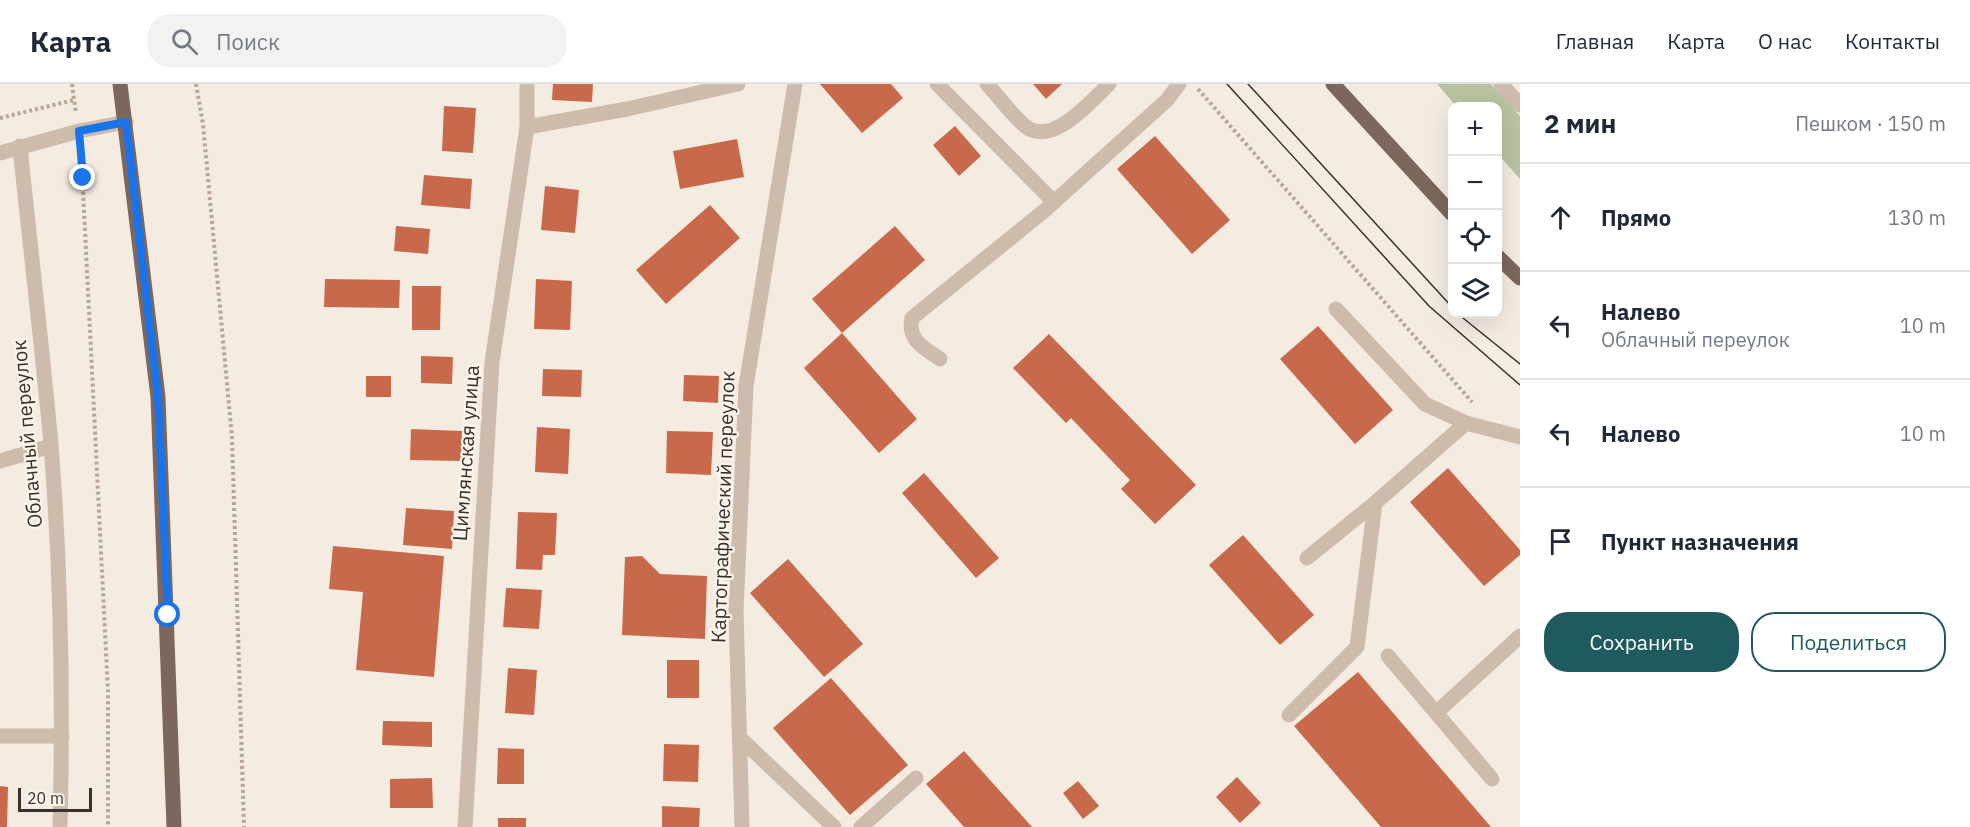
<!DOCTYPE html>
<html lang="ru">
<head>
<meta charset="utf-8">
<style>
  :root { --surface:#fff; --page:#f2f2f3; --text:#1f2937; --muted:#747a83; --line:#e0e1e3; --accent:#1f5a5e }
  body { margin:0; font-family:"IBM Plex Sans",sans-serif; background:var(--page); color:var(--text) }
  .controls { position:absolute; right:18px; top:18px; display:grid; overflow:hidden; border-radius:12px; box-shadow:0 6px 24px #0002 }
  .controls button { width:54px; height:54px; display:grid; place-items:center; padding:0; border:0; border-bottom:2px solid var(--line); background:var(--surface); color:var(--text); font:30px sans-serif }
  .scale { position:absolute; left:18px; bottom:15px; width:74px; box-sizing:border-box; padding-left:6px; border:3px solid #3b302b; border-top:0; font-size:16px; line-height:21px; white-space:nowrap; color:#3b302b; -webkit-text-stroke:4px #fbf5ee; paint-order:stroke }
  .stop { position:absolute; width:18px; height:18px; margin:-14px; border:4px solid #1a73e8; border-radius:50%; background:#fff }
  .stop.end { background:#1a73e8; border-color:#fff; box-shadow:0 2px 6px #0008 }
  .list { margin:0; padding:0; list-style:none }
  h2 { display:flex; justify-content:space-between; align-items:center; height:78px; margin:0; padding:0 24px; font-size:26px }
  h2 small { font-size:20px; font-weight:400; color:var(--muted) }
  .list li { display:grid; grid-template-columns:39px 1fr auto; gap:18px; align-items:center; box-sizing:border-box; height:108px; padding:0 24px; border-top:2px solid var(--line) }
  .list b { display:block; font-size:22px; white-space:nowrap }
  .list p { margin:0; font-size:20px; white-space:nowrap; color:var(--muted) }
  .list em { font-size:20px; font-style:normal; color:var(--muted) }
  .actions { display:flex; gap:12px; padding:18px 24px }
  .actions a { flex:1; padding:14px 0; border:2px solid var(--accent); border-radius:24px; text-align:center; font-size:21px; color:var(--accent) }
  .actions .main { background:var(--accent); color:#fff }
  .icon { flex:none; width:33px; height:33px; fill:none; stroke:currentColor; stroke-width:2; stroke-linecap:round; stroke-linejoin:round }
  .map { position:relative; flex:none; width:1520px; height:743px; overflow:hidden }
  header { display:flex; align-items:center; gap:36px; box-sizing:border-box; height:84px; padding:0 30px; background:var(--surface); border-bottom:2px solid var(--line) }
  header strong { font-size:28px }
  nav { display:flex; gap:33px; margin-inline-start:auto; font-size:21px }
  .search { width:420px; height:54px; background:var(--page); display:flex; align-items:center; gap:15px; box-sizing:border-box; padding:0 21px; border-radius:24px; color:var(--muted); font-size:22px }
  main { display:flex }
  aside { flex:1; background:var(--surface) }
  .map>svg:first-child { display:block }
</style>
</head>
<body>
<header>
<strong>Карта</strong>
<div class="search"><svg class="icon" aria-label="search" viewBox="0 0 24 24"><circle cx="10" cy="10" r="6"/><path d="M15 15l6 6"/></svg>Поиск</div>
<nav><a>Главная</a><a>Карта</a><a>О нас</a><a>Контакты</a></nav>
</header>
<main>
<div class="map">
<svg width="1520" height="743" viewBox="0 0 1520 743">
  <rect width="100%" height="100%" fill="#f4ebe1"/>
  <!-- green -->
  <path fill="#b8c4a0" d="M1437 0H1491L1520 32V95L1498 70V22H1456Z"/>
  <!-- building -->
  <g fill="#c8694b">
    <path d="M553 0H593L592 18 552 16Z"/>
    <path d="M820 0H891L903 14 862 49Z"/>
    <path d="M1033 0H1062L1046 15Z"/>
    <path d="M444 22 476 24 473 69 442 67Z"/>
    <path d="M955 42 981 72 959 92 933 61Z"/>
    <path d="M1155 52 1230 136 1192 170 1117 85Z"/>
    <path d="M737 55 744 93 680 105 673 67Z"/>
    <path d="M424 91 472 95 470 125 421 121Z"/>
    <path d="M545 102 579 106 575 149 541 146Z"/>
    <path d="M710 121 740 154 666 220 636 186Z"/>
    <path d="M396 142 430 145 428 170 394 167Z"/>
    <path d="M895 142 925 176 842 249 812 215Z"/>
    <path d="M325 195 400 196 399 224 324 223Z"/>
    <path d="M536 195 572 197 570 246 534 245Z"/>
    <path d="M412 202H441L440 246H412Z"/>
    <path d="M1318 242 1393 326 1355 360 1280 275Z"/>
    <path d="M842 249 917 335 879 369 804 284Z"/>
    <path d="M1049 250 1196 401 1155 440 1121 405 1130 396 1071 334 1066 339 1013 284Z"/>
    <path d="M421 272 453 273 452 300 421 299Z"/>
    <path d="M543 285 582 286 581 313 542 312Z"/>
    <path d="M684 291 719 292 718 319 683 317Z"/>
    <rect x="366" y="292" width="25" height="21"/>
    <path d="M537 343 570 345 568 390 535 388Z"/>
    <path d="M411 345 462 347 461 377 410 376Z"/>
    <path d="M667 347 713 348 711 391 666 389Z"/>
    <path d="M1448 384 1520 466V471L1484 502 1410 418Z"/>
    <path d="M924 389 999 474 976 494 902 409Z"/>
    <path d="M406 424 454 427 452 465 403 461Z"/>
    <path d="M518 428 557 429 555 471H543L542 486 516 485Z"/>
    <path d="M1243 451 1314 531 1280 561 1209 481Z"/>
    <path d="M333 462 444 472 434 593 356 586 363 508 329 505Z"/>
    <path d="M642 472 660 490 707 492 705 555 622 551 625 473Z"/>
    <path d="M788 475 863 560 824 593 750 509Z"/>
    <path d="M506 504 542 506 539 545 503 543Z"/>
    <rect x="667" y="576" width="32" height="38"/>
    <path d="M508 584 537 586 534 631 505 629Z"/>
    <path d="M1358 588 1491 743H1381L1294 642Z"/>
    <path d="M831 594 908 681 850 731 773 644Z"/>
    <path d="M383 637 432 638V663L382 661Z"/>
    <path d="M664 660 699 661 698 698 663 697Z"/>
    <path d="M498 664 524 665V700H497Z"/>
    <path d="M964 667 1032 743H964L926 700Z"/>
    <path d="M1237 693 1261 719 1240 739 1216 713Z"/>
    <path d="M432 694 433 724H390V695Z"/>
    <path d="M1078 697 1099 722 1083 735 1063 709Z"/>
    <path d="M0 702 8 703 7 743H0Z"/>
    <path d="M662 722 700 724 699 743H662Z"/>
    <rect x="498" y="734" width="28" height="9"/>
  </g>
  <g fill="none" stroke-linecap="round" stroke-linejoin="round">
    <!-- path -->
    <g stroke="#b9a596" stroke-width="4" stroke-dasharray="3 3" stroke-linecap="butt">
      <path d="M72 0 76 29"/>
      <path d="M196 0 203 40 232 354 244 743"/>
      <path d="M1198 5 1472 318"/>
      <path d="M0 34 74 16"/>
      <path d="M81 66 108 608V743"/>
    </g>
    <!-- minor -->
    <g stroke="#cdbbac" stroke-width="15">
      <path d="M937 0 1054 118"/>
      <path d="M987 0C999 13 1011 30 1025 42 1052 64 1091 17 1109 0"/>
      <path d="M1501 0 1520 21"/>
      <path d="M527 43 627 25 738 0"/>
      <path d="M20 62C30 162 42 261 51 361 61 486 63 618 60 743"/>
      <path d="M0 69 79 47 126 38"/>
      <path d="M1336 225 1425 320 1466 339 1520 353"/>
      <path d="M940 275C924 264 907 256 912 234L1044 127 1167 16 1179 0"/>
      <path d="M0 377 51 362"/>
      <path d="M1307 474 1375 419"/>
      <path d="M1388 572 1492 695"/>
      <path d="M1437 628 1520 552"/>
      <path d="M1289 631 1357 563 1375 419 1466 339"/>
      <path d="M0 652H62"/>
      <path d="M741 655 834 743"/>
      <path d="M465 743 492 278 527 43V0"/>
      <path d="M742 743 736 527 746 302 795 0"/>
      <path d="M861 743 916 694"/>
    </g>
    <!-- major -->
    <g stroke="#7d675c" stroke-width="15">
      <path d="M120 0 158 313 174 743"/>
      <path d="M1333 0 1452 130"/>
      <path d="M1498 173 1520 194"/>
    </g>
    <!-- tram -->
    <g stroke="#3b302b" stroke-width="1.5">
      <path d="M1227 0 1429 222 1520 301"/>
      <path d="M1248 0 1452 223"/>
      <path d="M1458 230 1520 280"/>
    </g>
  </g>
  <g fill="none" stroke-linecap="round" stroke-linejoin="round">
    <!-- route -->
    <path stroke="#1a73e8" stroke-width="8" d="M83 94 79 47 126 38 158 313 168 531"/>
  </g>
  <g text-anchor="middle" stroke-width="4.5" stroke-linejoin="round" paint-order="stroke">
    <!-- street labels -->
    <g font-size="20" fill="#3b302b" stroke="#fbf5ee">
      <text transform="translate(27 350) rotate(-95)" y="7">Облачный переулок</text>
      <text transform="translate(466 369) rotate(-86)" y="7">Цимлянская улица</text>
      <text transform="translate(723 423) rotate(-88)" y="7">Картографический переулок</text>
    </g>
  </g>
</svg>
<div class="controls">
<button>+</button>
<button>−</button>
<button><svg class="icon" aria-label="locate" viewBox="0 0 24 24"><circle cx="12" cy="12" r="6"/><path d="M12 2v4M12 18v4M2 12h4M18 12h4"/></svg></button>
<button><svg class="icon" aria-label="layers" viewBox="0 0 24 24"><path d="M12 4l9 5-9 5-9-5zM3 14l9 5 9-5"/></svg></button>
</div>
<div class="scale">20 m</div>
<div class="stop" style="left:168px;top:531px"></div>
<div class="stop end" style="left:83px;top:94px"></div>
</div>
<aside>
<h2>2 мин<small>Пешком · 150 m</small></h2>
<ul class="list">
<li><svg class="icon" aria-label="ahead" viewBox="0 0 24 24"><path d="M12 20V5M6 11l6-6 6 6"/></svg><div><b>Прямо</b></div><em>130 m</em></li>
<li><svg class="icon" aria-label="left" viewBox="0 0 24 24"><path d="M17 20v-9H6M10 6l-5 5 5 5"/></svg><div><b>Налево</b><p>Облачный переулок</p></div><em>10 m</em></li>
<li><svg class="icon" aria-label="left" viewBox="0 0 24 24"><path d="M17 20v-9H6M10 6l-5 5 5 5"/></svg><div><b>Налево</b></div><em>10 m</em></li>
<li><svg class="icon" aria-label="arrive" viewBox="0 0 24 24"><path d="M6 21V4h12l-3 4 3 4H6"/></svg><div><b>Пункт назначения</b></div></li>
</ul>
<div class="actions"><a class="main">Сохранить</a><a>Поделиться</a></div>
</aside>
</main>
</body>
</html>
